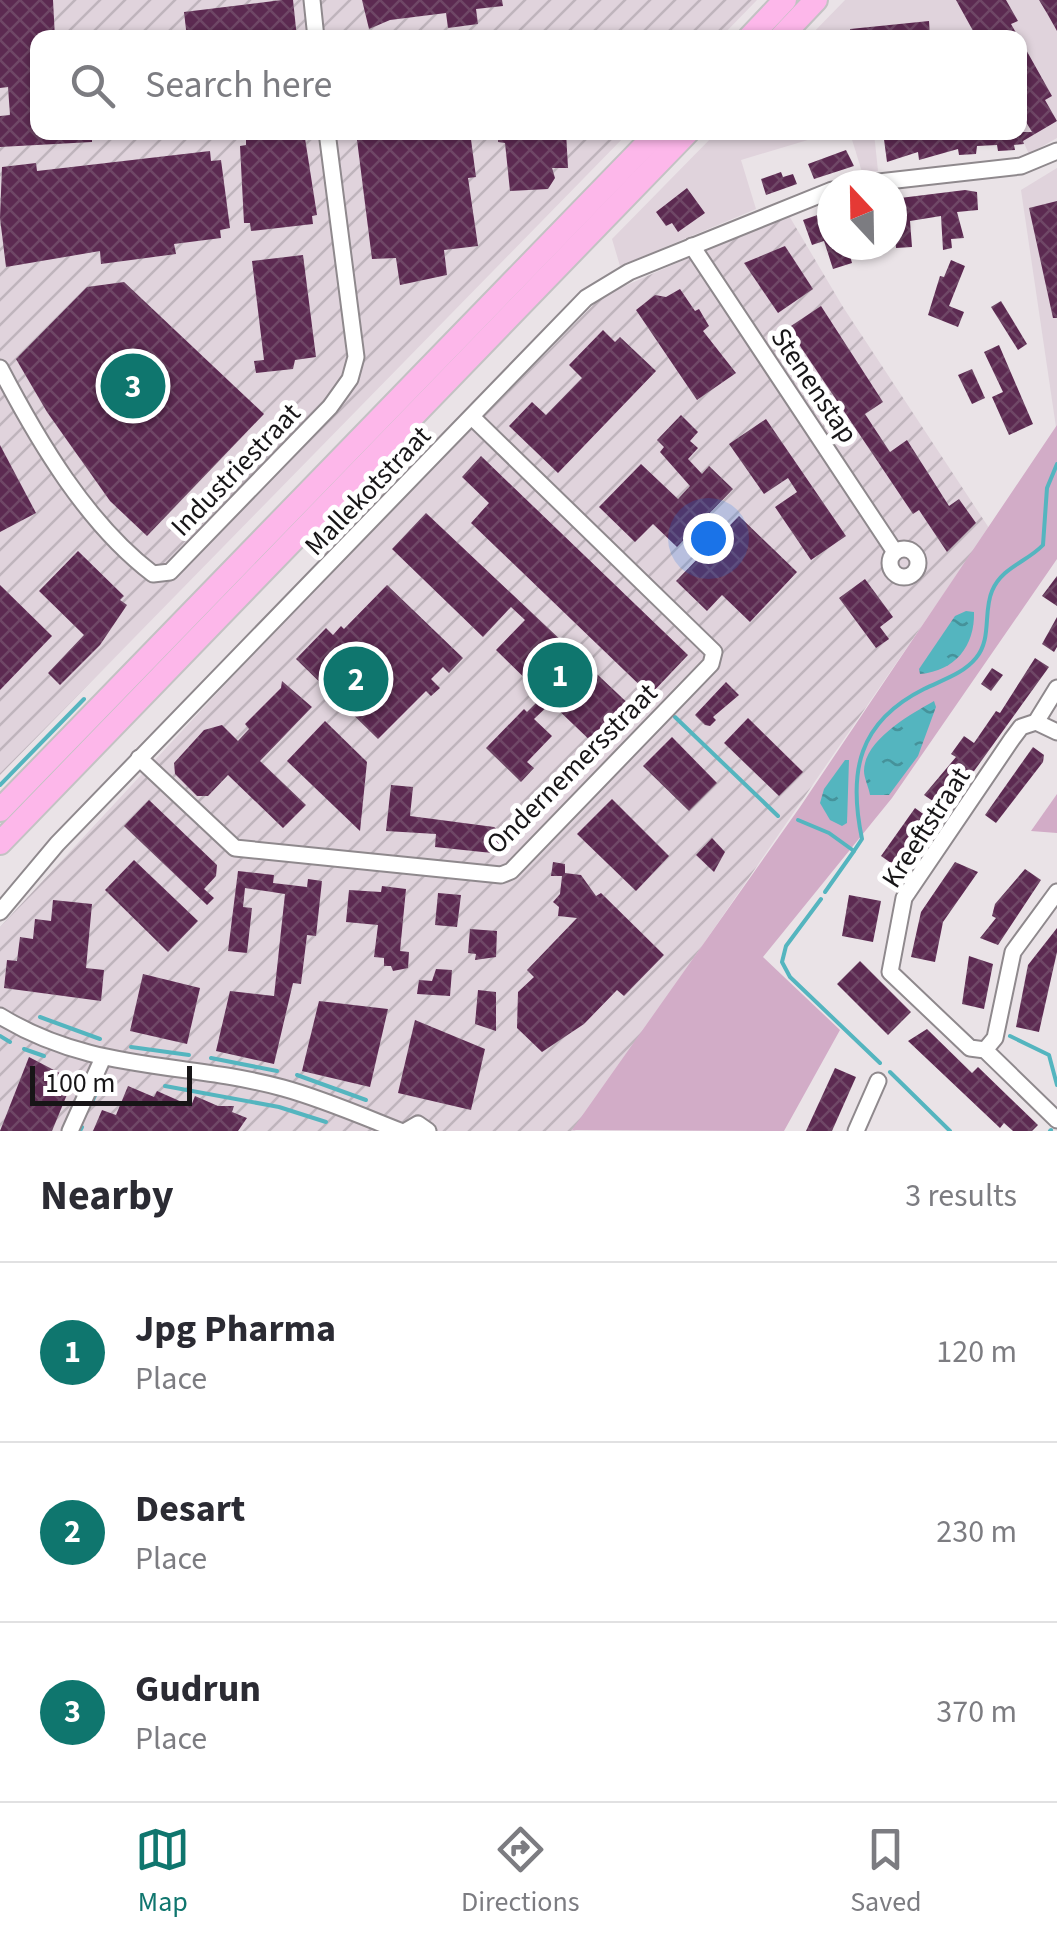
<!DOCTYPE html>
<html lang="en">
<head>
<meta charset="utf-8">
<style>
  :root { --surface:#fff; --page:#f7f7f7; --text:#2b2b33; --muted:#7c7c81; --line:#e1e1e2; --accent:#0f766e }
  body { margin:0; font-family:"Source Sans 3",sans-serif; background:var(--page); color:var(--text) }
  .compass { position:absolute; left:817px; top:170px; width:90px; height:90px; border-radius:50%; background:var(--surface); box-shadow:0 2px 8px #0004; rotate:338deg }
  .scale { position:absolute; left:30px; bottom:25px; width:162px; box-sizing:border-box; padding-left:10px; border:5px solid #171517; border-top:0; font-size:28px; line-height:35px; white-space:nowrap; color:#171517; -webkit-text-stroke:8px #fff; paint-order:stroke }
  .you { position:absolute; left:708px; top:538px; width:35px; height:35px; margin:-25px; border:8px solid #fff; border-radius:50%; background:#1a73e8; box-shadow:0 0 0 15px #1a73e833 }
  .badge { display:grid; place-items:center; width:65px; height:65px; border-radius:50%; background:var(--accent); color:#fff; font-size:32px; font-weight:700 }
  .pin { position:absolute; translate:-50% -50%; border:5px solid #fff; box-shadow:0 2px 10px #0006 }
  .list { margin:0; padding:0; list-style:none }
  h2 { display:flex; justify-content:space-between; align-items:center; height:130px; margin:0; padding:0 40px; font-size:42px }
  h2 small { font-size:32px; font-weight:400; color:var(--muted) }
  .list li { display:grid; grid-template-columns:65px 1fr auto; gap:30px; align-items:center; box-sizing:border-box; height:180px; padding:0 40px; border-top:2px solid var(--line) }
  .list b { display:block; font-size:38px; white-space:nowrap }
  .list p { margin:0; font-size:32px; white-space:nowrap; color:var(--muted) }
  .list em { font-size:32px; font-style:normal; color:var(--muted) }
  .icon { flex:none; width:55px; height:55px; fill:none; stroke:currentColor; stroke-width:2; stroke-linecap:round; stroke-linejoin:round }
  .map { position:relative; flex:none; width:1057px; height:1131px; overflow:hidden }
  .search { position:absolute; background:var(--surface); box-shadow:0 2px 8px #0004; left:30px; right:30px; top:30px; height:110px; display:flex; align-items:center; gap:25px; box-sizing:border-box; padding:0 35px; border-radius:20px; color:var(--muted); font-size:38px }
  .sheet { height:670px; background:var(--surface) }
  nav { display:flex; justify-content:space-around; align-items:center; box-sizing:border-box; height:140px; border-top:2px solid var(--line); background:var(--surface); font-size:28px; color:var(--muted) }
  nav a { display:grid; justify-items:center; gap:5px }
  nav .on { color:var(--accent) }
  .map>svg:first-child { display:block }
</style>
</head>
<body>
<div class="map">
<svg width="1057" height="1131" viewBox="0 0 1057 1131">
  <defs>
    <pattern id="industrial-furrows" width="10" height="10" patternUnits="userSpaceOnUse" patternTransform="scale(2.5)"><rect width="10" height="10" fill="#e0d3dc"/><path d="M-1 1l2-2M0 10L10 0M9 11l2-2" fill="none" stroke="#bfb4bc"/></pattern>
    <pattern id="water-ripples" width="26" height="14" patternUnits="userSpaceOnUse" patternTransform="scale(2.5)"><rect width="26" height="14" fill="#54b5bf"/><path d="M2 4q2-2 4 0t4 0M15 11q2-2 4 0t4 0" fill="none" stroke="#45929a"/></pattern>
    <pattern id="building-cross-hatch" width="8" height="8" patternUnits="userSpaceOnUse" patternTransform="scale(2.5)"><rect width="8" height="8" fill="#5c2a51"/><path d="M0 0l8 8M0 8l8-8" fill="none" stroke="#6f4766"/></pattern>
  </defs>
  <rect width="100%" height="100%" fill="#eae3e7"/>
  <!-- built -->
  <g fill="#e0d3dc">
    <path d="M845 0H1057V138L1029 154 1019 133 1020 38H808Z"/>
    <path d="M716 133H831L741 160 756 209 620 266 612 239Z"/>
    <path d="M850 133H874L878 171 862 172Z"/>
    <path d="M1057 168V425L1056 427 1021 190Z"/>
  </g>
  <!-- industrial -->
  <g fill="url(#industrial-furrows)">
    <path d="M0 0H757L721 37 38 38V132L628 133 0 775Z"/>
    <path d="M788 214 843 307 989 528 575 1131H0V927L284 621 602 296Z"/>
  </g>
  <!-- green -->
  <g fill="#d2acc7">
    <path d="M1057 425V559L892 798 763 957 840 1030 784 1131 572 1130 800 807Z"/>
    <path d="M1057 794V833L1031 831Z"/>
  </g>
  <!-- water -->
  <g fill="url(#water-ripples)">
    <path d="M966 611 974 612C975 646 955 671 920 674L919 669 955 616Z"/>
    <path d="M934 701 936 707 918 756 889 795H870C869 788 864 778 864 771 864 740 911 714 934 701Z"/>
    <path d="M845 760H849L847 823 842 826 830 820 820 803 824 789Z"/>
  </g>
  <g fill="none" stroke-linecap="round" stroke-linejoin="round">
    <!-- stream -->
    <g stroke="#54b5bf" stroke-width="4">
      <path d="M675 717 778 816"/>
      <path d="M0 785 84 699"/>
      <path d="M798 820 829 833 854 851 825 892"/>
      <path d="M854 851 862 839C848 772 858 722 924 689 942 680 963 674 976 658 992 639 983 612 992 591 1002 567 1027 562 1043 545L1047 488 1057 464"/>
      <path d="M821 899 786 946 782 962 790 977 880 1063"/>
      <path d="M40 1017 100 1039"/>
      <path d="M0 1036 10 1042"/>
      <path d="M1010 1036 1049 1055 1057 1085"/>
      <path d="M131 1047 189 1055"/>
      <path d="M24 1049 44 1056"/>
      <path d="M211 1058 277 1071"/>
      <path d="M890 1072 950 1131"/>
      <path d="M297 1075 366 1100"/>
      <path d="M165 1086 279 1107 326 1122"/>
      <path d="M93 1100 103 1078"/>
      <path d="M80 1131 82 1127"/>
      <path d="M1050 1131 1051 1130"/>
    </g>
  </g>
  <!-- building -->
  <g fill="url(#building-cross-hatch)">
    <path d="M0 0H53L55 38H38V132H92V142L0 147V116L10 115 8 87 0 88Z"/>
    <path d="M282 0H293L297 38H187L184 12Z"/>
    <path d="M362 0H502L503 6 476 9 478 24 448 28 446 13 390 20 369 29Z"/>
    <path d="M956 0H1006L1018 21 1011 24 1019 38H977Z"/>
    <path d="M1039 0H1057V31L1048 15Z"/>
    <path d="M929 21 930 38H851L850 29Z"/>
    <path d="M1020 39 1052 96 1045 100 1057 121 1023 141 1024 144 1014 145 1015 150 998 151 997 145 977 146 976 154 959 155 958 149 919 160 918 152 887 162 883 132H914L915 139H922L938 138V132H1032L1020 112Z"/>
    <path d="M304 132 317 215 312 216 313 224 251 231 250 223H244L240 146 246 145V140Z"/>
    <path d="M356 132H470L476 177 468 178 478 246 444 250 447 275 400 285 396 258 372 259Z"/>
    <path d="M498 132H566L568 168H552L555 178 548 189 510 191 505 143 498 142Z"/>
    <path d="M846 150 854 166 814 179 808 164Z"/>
    <path d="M210 151 211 161 221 160 230 228 220 230 221 238 174 244 176 254 101 264 100 251 6 267 0 218 2 167 36 163 37 171Z"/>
    <path d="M781 172 783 177 793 174 797 184 766 195 761 179Z"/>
    <path d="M687 188 705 213 678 232 672 223 666 226 656 212Z"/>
    <path d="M965 190 977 192 978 210 957 212 964 238 951 239 952 248 943 250 941 216 910 221 912 247 896 248 892 199Z"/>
    <path d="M1057 201V318H1053L1029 208Z"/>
    <path d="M832 210V249L840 246 843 254 849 252 852 263 833 269 824 241 812 245 803 220Z"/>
    <path d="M785 246 813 289 778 313 744 263Z"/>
    <path d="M303 255 316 357 295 360 293 369 256 373 254 361 264 360 252 261Z"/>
    <path d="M951 260 965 266 949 306 964 312 958 327 928 315 940 276 944 277Z"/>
    <path d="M124 282 264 414 147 536 110 501 47 412 16 359 87 287Z"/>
    <path d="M680 289 695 311 699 309 709 326 703 331 736 373 697 400 636 310 655 295 666 297Z"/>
    <path d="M1001 301 1027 344 1018 350 991 307Z"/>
    <path d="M821 306 883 402 865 414 890 452 907 440 949 506 959 499 976 523 947 552 919 510 913 514 788 328Z"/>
    <path d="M603 330 615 342 620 337 656 371 558 473 509 426 532 402 546 415 582 378 569 365Z"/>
    <path d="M999 345 1033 424 1009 435 992 397 1003 392 984 352Z"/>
    <path d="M972 369 985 398 972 404 958 375Z"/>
    <path d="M681 415 698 432 690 441 698 448 688 459 702 474 709 466 733 489 677 547 653 524 635 542 599 507 641 464 678 499 690 486 660 452 664 447 657 440Z"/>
    <path d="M766 419 846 536 811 560 775 507 797 492 788 478 764 494 729 444Z"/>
    <path d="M0 445 36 513 0 532Z"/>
    <path d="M481 456 688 655 650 695 471 523 489 503 462 477Z"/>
    <path d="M426 513 635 710 598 748 551 703 534 719 552 736 527 762 534 768 521 782 486 748 524 709 527 712 543 696 496 650 525 620 511 607 483 637 392 549Z"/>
    <path d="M739 516 797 572 750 622 722 595 707 611 676 581Z"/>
    <path d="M78 551 124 596 120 600 127 605 100 645 60 685 48 673 84 635 39 591Z"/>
    <path d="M1057 576V606L1042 596Z"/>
    <path d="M865 579 893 617 880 627 889 639 876 648 839 598Z"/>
    <path d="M0 585 52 636 0 690Z"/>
    <path d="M387 585 463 658 449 673 443 667 431 679 440 688 431 696 426 691 378 739 296 659 326 628 333 635 341 626 344 629Z"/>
    <path d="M1057 617V647L1054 652 1042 644Z"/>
    <path d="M1035 658 1049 667 946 810 924 795 956 757 951 754 964 736 974 743 996 711 1000 713Z"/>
    <path d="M992 668 1003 675 991 691 981 684Z"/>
    <path d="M282 681 312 707 260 761 306 805 283 828 228 775 208 796H197L175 774 174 763 204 730 222 725 238 741 249 729 245 724 281 688Z"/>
    <path d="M726 682 739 695 713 717 716 720 710 726 705 725 695 715Z"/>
    <path d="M748 718 803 772 779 796 724 743Z"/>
    <path d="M325 721 367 762 360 831 287 761Z"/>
    <path d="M672 737 717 783 689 811 643 766Z"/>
    <path d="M1033 747 1044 755 1043 762 996 823 985 815Z"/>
    <path d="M391 785 413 787 410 816 494 827 503 834V845L492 853 435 847 436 834 386 831Z"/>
    <path d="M612 799 669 856 636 891 577 834Z"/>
    <path d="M149 800 217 865 216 876 204 889 214 898 207 905 124 826Z"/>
    <path d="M915 808 937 824 904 872 881 856Z"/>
    <path d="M712 838 725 852 714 872 696 855Z"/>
    <path d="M134 860 198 921 168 952 105 890Z"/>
    <path d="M553 862 565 864V873L581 875 596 896 601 893 664 955 624 996 617 990 584 1024 542 1052 517 1028 518 992 534 977 527 970 577 918 558 916 559 907 553 902 560 894 562 876H551Z"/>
    <path d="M955 862 978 872 943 922 935 962 911 957 921 912Z"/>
    <path d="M1025 869 1041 880 998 945 980 938 996 918 992 916 995 904Z"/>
    <path d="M238 871 274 875 273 883 307 887 308 879 322 881 316 936 307 935 301 984 293 983 274 1064 216 1051 230 991 274 996 285 894 245 888 243 907 252 908 247 953 228 951Z"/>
    <path d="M382 886 406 889 400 951 409 952 408 968 393 971 391 966H384V958L374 957 378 925 346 922 349 890 381 892Z"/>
    <path d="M438 893 461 895 457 927 435 925Z"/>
    <path d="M849 895 881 901 873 942 842 936Z"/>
    <path d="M53 900 92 904 86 968 104 970 101 1001 4 988 7 960 17 961 20 937 33 939 35 919 51 921Z"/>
    <path d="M1057 928V952L1039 1032 1016 1027 1028 965Z"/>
    <path d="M470 929 497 931 496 957 475 960 476 954 468 953Z"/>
    <path d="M969 956 993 964 984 1009 962 1004Z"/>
    <path d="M860 961 911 1012 888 1035 837 984Z"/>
    <path d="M436 969 452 970 450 996 417 994 419 980 432 981Z"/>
    <path d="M143 974 200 988 187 1044 130 1031Z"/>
    <path d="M478 990 496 992V1031L475 1024Z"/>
    <path d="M319 1001 388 1009 370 1087 302 1071Z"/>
    <path d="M415 1020 485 1049 471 1110 398 1093Z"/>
    <path d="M927 1029 972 1073 978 1067 1038 1125 1032 1131H1013L1004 1123 1000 1128 908 1041Z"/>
    <path d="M29 1057 73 1080 52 1131H0Z"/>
    <path d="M835 1068 856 1077 832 1131H806Z"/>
    <path d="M128 1086 154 1097 157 1091 191 1106 195 1096 218 1106H234L232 1112 247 1118 238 1131H93L102 1110 116 1115Z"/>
  </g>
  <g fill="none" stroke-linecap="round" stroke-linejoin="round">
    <defs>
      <g id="minor">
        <path d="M312 0 316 38"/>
        <path d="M852 185 1021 166 1057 151"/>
        <path d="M692 246 895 552"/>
        <path d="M0 368C38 441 87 524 153 574L170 572 330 407 350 379 356 357 327 132"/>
        <circle cx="904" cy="563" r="14"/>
        <path d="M1057 688 1036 722 1021 727 1012 739 904 898 890 972 970 1048 985 1050 1057 1120"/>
        <path d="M1036 722 1057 732"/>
        <path d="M139 758 235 848 501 875 511 871 711 664 714 652 472 417"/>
        <path d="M0 912 57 844 586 298 629 272 832 190"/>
        <path d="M0 1016C93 1073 184 1061 283 1088 323 1099 362 1116 400 1131"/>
        <path d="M985 1050 995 1038 1013 952 1057 892"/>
        <path d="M70 1131 102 1060"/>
        <path d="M406 1131 418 1124 428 1131"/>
        <path d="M856 1131 878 1081"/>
      </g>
      <g id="highway">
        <path d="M749 38 785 0"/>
        <path d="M780 38 816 0"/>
        <path d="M0 810 658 132"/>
        <path d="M0 843 688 132"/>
      </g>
    </defs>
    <!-- minor casing -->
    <use href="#minor" stroke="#8f898d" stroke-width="19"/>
    <!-- highway casing -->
    <use href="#highway" stroke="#c3c2c3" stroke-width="26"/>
    <!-- minor -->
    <use href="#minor" stroke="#fff" stroke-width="15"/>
    <!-- highway -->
    <use href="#highway" stroke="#fdb7ea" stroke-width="22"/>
  </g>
  <g text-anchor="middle" stroke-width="10" stroke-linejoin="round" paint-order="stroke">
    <!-- street labels -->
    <g font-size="28" fill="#171517" stroke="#fff">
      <text transform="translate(815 385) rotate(56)" y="10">Stenenstap</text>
      <text transform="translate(235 469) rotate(-46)" y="10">Industriestraat</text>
      <text transform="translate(367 490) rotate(-46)" y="10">Mallekotstraat</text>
      <text transform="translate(571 768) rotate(-45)" y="10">Ondernemersstraat</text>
      <text transform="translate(925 827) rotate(-57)" y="10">Kreeftstraat</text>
    </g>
  </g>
</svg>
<svg class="compass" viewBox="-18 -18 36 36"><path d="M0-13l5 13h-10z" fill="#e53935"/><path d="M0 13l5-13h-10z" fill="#7c7c81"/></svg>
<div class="scale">100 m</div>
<div class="you"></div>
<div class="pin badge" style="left:560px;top:675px">1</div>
<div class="pin badge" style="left:356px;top:679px">2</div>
<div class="pin badge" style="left:133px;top:386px">3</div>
<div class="search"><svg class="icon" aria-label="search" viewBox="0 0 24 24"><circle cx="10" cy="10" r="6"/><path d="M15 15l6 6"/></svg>Search here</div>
</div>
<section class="sheet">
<h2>Nearby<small>3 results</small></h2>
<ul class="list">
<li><span class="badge">1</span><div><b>Jpg Pharma</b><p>Place</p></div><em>120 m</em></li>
<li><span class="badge">2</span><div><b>Desart</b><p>Place</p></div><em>230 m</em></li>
<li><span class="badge">3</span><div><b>Gudrun</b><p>Place</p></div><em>370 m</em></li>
</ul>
</section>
<nav>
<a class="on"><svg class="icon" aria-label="map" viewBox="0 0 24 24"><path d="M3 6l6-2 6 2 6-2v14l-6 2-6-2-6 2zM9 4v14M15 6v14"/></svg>Map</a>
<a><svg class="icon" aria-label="directions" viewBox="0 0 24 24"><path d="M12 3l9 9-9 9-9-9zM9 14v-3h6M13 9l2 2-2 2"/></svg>Directions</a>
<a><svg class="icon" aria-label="saved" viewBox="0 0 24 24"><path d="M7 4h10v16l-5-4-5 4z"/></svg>Saved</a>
</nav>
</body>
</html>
